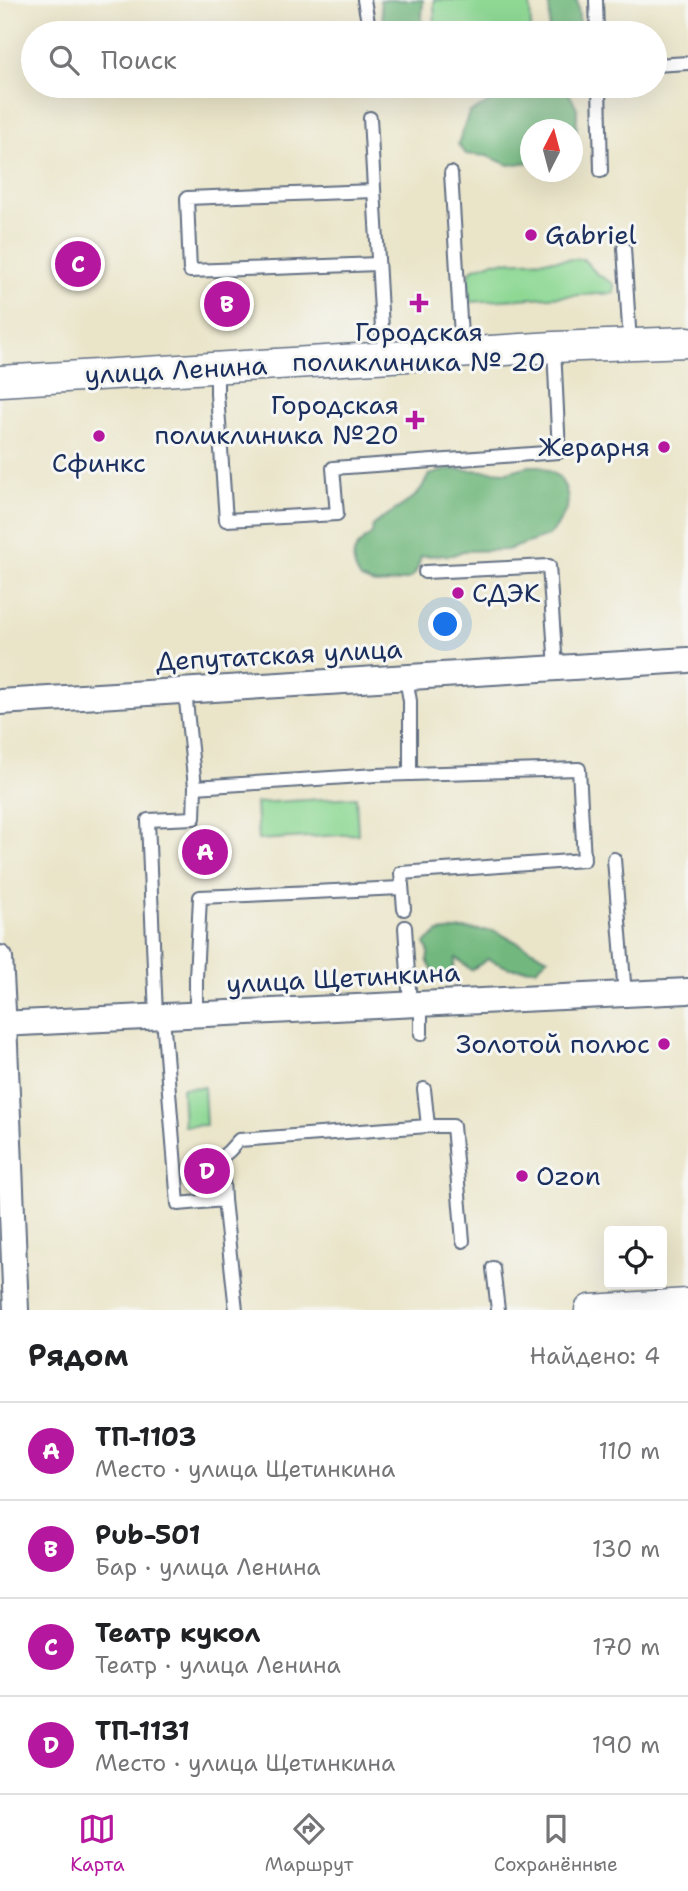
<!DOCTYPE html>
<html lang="ru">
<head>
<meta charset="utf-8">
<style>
  :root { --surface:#fff; --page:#f2f2f2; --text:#202124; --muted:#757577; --line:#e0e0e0; --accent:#b5179e }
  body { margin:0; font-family:"Shantell Sans",sans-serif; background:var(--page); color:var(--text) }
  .controls { position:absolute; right:21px; bottom:21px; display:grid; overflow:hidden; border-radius:7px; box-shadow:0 7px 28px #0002 }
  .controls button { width:63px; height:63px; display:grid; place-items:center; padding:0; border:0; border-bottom:2px solid var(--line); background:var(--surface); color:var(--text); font:35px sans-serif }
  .compass { position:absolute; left:520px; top:119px; width:63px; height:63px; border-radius:50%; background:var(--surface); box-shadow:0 7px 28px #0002; rotate:6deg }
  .you { position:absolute; left:446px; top:625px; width:24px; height:24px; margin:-18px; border:5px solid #fff; border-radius:50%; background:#1a73e8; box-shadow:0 0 0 10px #1a73e833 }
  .badge { display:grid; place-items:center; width:46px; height:46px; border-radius:50%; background:var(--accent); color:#fff; font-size:23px; font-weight:700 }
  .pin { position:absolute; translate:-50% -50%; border:4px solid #fff; box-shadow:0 2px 7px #0006 }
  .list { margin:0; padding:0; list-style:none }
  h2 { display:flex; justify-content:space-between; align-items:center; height:91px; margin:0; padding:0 28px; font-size:30px }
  h2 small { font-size:23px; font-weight:400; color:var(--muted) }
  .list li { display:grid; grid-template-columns:46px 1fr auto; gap:21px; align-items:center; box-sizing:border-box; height:98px; padding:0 28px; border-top:2px solid var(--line) }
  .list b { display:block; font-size:26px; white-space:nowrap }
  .list p { margin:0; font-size:23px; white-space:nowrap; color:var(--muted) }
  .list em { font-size:23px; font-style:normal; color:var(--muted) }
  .icon { flex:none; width:38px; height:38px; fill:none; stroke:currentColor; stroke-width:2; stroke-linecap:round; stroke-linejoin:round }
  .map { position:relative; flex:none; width:688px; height:1310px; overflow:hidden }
  .search { position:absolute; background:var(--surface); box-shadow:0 7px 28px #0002; left:21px; right:21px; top:21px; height:77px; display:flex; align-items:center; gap:18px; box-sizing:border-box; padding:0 24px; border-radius:38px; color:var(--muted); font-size:26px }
  .sheet { height:483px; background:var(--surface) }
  nav { display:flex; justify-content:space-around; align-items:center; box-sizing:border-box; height:98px; border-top:2px solid var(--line); background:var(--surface); font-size:19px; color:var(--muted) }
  nav a { display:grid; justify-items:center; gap:4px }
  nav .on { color:var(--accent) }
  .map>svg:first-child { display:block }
</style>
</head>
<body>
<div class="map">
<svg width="688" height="1310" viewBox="0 0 688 1310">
  <rect width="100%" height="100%" fill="#f6f6f2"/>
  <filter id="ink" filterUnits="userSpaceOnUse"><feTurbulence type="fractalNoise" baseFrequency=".0143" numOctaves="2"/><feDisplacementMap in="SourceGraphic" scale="14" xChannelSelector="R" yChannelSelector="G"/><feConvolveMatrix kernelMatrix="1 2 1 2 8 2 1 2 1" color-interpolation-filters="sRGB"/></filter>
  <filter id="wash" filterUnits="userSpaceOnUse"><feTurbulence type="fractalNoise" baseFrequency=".00686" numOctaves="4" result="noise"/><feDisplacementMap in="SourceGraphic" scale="28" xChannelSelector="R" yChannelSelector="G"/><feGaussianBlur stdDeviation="1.57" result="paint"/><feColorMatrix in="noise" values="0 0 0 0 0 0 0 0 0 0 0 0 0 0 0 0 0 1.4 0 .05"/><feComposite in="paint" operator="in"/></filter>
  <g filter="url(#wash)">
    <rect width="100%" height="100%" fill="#eae5c9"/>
    <!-- green -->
    <g fill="#8ed894" stroke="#548479" stroke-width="2">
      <path d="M434 0H530L531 33H435Z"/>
      <path d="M583 259 597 274 614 284V293L471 302 470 301 468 279 472 269 492 262Z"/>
      <path d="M356 797 358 834 258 840 256 803Z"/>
      <path d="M204 1087 206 1125 184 1126 182 1088Z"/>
    </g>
    <!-- forest -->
    <g fill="#72b87e" stroke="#46746e" stroke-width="2">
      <path d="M380 0H423L421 33H385Z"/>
      <path d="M547 0H577L581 33H548C550 23 551 9 547 0Z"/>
      <path d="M529 86H568L567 90 577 108 576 139 579 149V160L573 161 572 130H530V162L509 165 487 156 466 154 458 144 469 113 488 103 490 92 522 93Z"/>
      <path d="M529 466H540L559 477 565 487 568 498 567 508 556 528 548 536 507 550 463 551 453 555 421 556C419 563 418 572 412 577 407 581 401 581 395 582 379 584 378 586 361 579 348 559 352 547 372 534L373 526C386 513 403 508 416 495 421 490 425 482 429 475L449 469 507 472Z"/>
      <path d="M464 929 495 931 548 958 536 969 509 968 488 959 471 970 456 958 452 971 436 977 427 960 429 952 425 943 439 932Z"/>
    </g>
  </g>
  <g filter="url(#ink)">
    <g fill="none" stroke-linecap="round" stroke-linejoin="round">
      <defs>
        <g id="service">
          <path d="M364 0 370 33"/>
          <path d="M596 0 597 33"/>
          <path d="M655 65 688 63"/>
          <path d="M599 86 601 171"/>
          <path d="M370 118 382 329 385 358"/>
          <path d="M451 173 462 352"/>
          <path d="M374 191 187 198 190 271 378 264"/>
          <path d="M624 248 630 344"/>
          <path d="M217 368V394L226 520 337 514 333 468 559 452 554 348"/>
          <path d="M425 572 549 566 556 668"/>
          <path d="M185 691 195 787 376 775 410 774"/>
          <path d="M614 859 625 995"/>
          <path d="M404 909 401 873 584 860 579 769 410 774V701L406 678"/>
          <path d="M405 927 410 1005"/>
          <path d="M196 1015V978L200 897 401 888"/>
          <path d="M156 1016 148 820 194 818 195 787"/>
          <path d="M163 1017 178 1204 224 1200 236 1310"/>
          <path d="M421 1034V1004"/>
          <path d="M428 1126H453L463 1241"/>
          <path d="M224 1200 222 1157 229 1151 239 1140 428 1126 424 1089"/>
          <path d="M493 1268 498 1310"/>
        </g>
        <g id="minor">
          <path d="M0 702 688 660"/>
          <path d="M0 958 5 1045 16 1310"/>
          <path d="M0 1024 688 991"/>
        </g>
        <g id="tertiary">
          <path d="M0 381 554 347 688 342"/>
          <path d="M590 1310 688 1304"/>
        </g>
      </defs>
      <!-- service casing -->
      <use href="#service" stroke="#636f83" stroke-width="16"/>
      <!-- minor casing -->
      <use href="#minor" stroke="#636f83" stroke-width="28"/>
      <!-- tertiary casing -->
      <use href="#tertiary" stroke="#636f83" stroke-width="33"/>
      <!-- service -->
      <use href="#service" stroke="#fff" stroke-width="12"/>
      <!-- minor -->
      <use href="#minor" stroke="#fff" stroke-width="24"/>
      <!-- tertiary -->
      <use href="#tertiary" stroke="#fff" stroke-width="30"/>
    </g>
  </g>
  <!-- markers -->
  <g fill="#b5179e" stroke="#f6f6f2" stroke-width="2.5">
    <circle cx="531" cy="235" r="7"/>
    <path d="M415.5 292.5h7v7h7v7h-7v7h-7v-7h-7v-7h7z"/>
    <path d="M411.5 409.5h7v7h7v7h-7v7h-7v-7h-7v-7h7z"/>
    <circle cx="99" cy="436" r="7"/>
    <circle cx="664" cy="447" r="7"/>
    <circle cx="458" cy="593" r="7"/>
    <circle cx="664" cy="1044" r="7"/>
    <circle cx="522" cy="1176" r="7"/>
  </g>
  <g text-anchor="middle" stroke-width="6" stroke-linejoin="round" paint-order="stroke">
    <!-- poi labels -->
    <g font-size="26" fill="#1b2f5e" stroke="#f6f6f2" text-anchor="start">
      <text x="545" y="244">Gabriel</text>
      <text x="419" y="341" text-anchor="middle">Городская<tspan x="419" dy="30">поликлиника № 20</tspan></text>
      <text x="399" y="414" text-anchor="end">Городская<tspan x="399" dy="30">поликлиника №20</tspan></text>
      <text x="650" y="456" text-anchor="end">Жерарня</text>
      <text x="99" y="472" text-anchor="middle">Сфинкс</text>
      <text x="472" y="602">СДЭК</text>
      <text x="650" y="1053" text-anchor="end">Золотой полюс</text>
      <text x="536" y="1185">Ozon</text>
    </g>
    <!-- street labels -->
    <g font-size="26" fill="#1b2f5e" stroke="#f6f6f2">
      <text transform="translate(176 370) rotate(-3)" y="9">улица Ленина</text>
      <text transform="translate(279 655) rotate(-3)" y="9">Депутатская улица</text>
      <text transform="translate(343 978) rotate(-3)" y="9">улица Щетинкина</text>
    </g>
  </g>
</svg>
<div class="controls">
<button><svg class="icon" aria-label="locate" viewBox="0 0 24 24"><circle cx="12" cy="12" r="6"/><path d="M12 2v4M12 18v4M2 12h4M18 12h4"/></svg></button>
</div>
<svg class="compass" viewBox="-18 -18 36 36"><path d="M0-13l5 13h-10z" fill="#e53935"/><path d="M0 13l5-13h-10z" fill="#757577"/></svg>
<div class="you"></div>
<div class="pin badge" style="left:205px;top:852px">A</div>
<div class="pin badge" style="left:227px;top:304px">B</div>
<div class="pin badge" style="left:78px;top:264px">C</div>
<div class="pin badge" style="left:207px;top:1171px">D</div>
<div class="search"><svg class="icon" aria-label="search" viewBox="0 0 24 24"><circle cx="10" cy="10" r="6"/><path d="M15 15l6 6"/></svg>Поиск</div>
</div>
<section class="sheet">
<h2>Рядом<small>Найдено: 4</small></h2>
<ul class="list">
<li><span class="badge">A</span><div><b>ТП-1103</b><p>Место · улица Щетинкина</p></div><em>110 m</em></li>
<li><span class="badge">B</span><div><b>Pub-501</b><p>Бар · улица Ленина</p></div><em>130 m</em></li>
<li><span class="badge">C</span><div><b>Театр кукол</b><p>Театр · улица Ленина</p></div><em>170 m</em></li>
<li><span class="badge">D</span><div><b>ТП-1131</b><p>Место · улица Щетинкина</p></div><em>190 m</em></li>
</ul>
</section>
<nav>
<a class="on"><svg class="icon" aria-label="map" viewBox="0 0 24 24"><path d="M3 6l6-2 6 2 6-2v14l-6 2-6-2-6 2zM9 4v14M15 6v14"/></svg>Карта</a>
<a><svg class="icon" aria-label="directions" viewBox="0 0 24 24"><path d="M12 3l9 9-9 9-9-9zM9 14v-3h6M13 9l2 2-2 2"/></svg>Маршрут</a>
<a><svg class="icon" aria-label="saved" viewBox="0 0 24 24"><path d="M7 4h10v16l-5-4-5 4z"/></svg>Сохранённые</a>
</nav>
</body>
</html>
